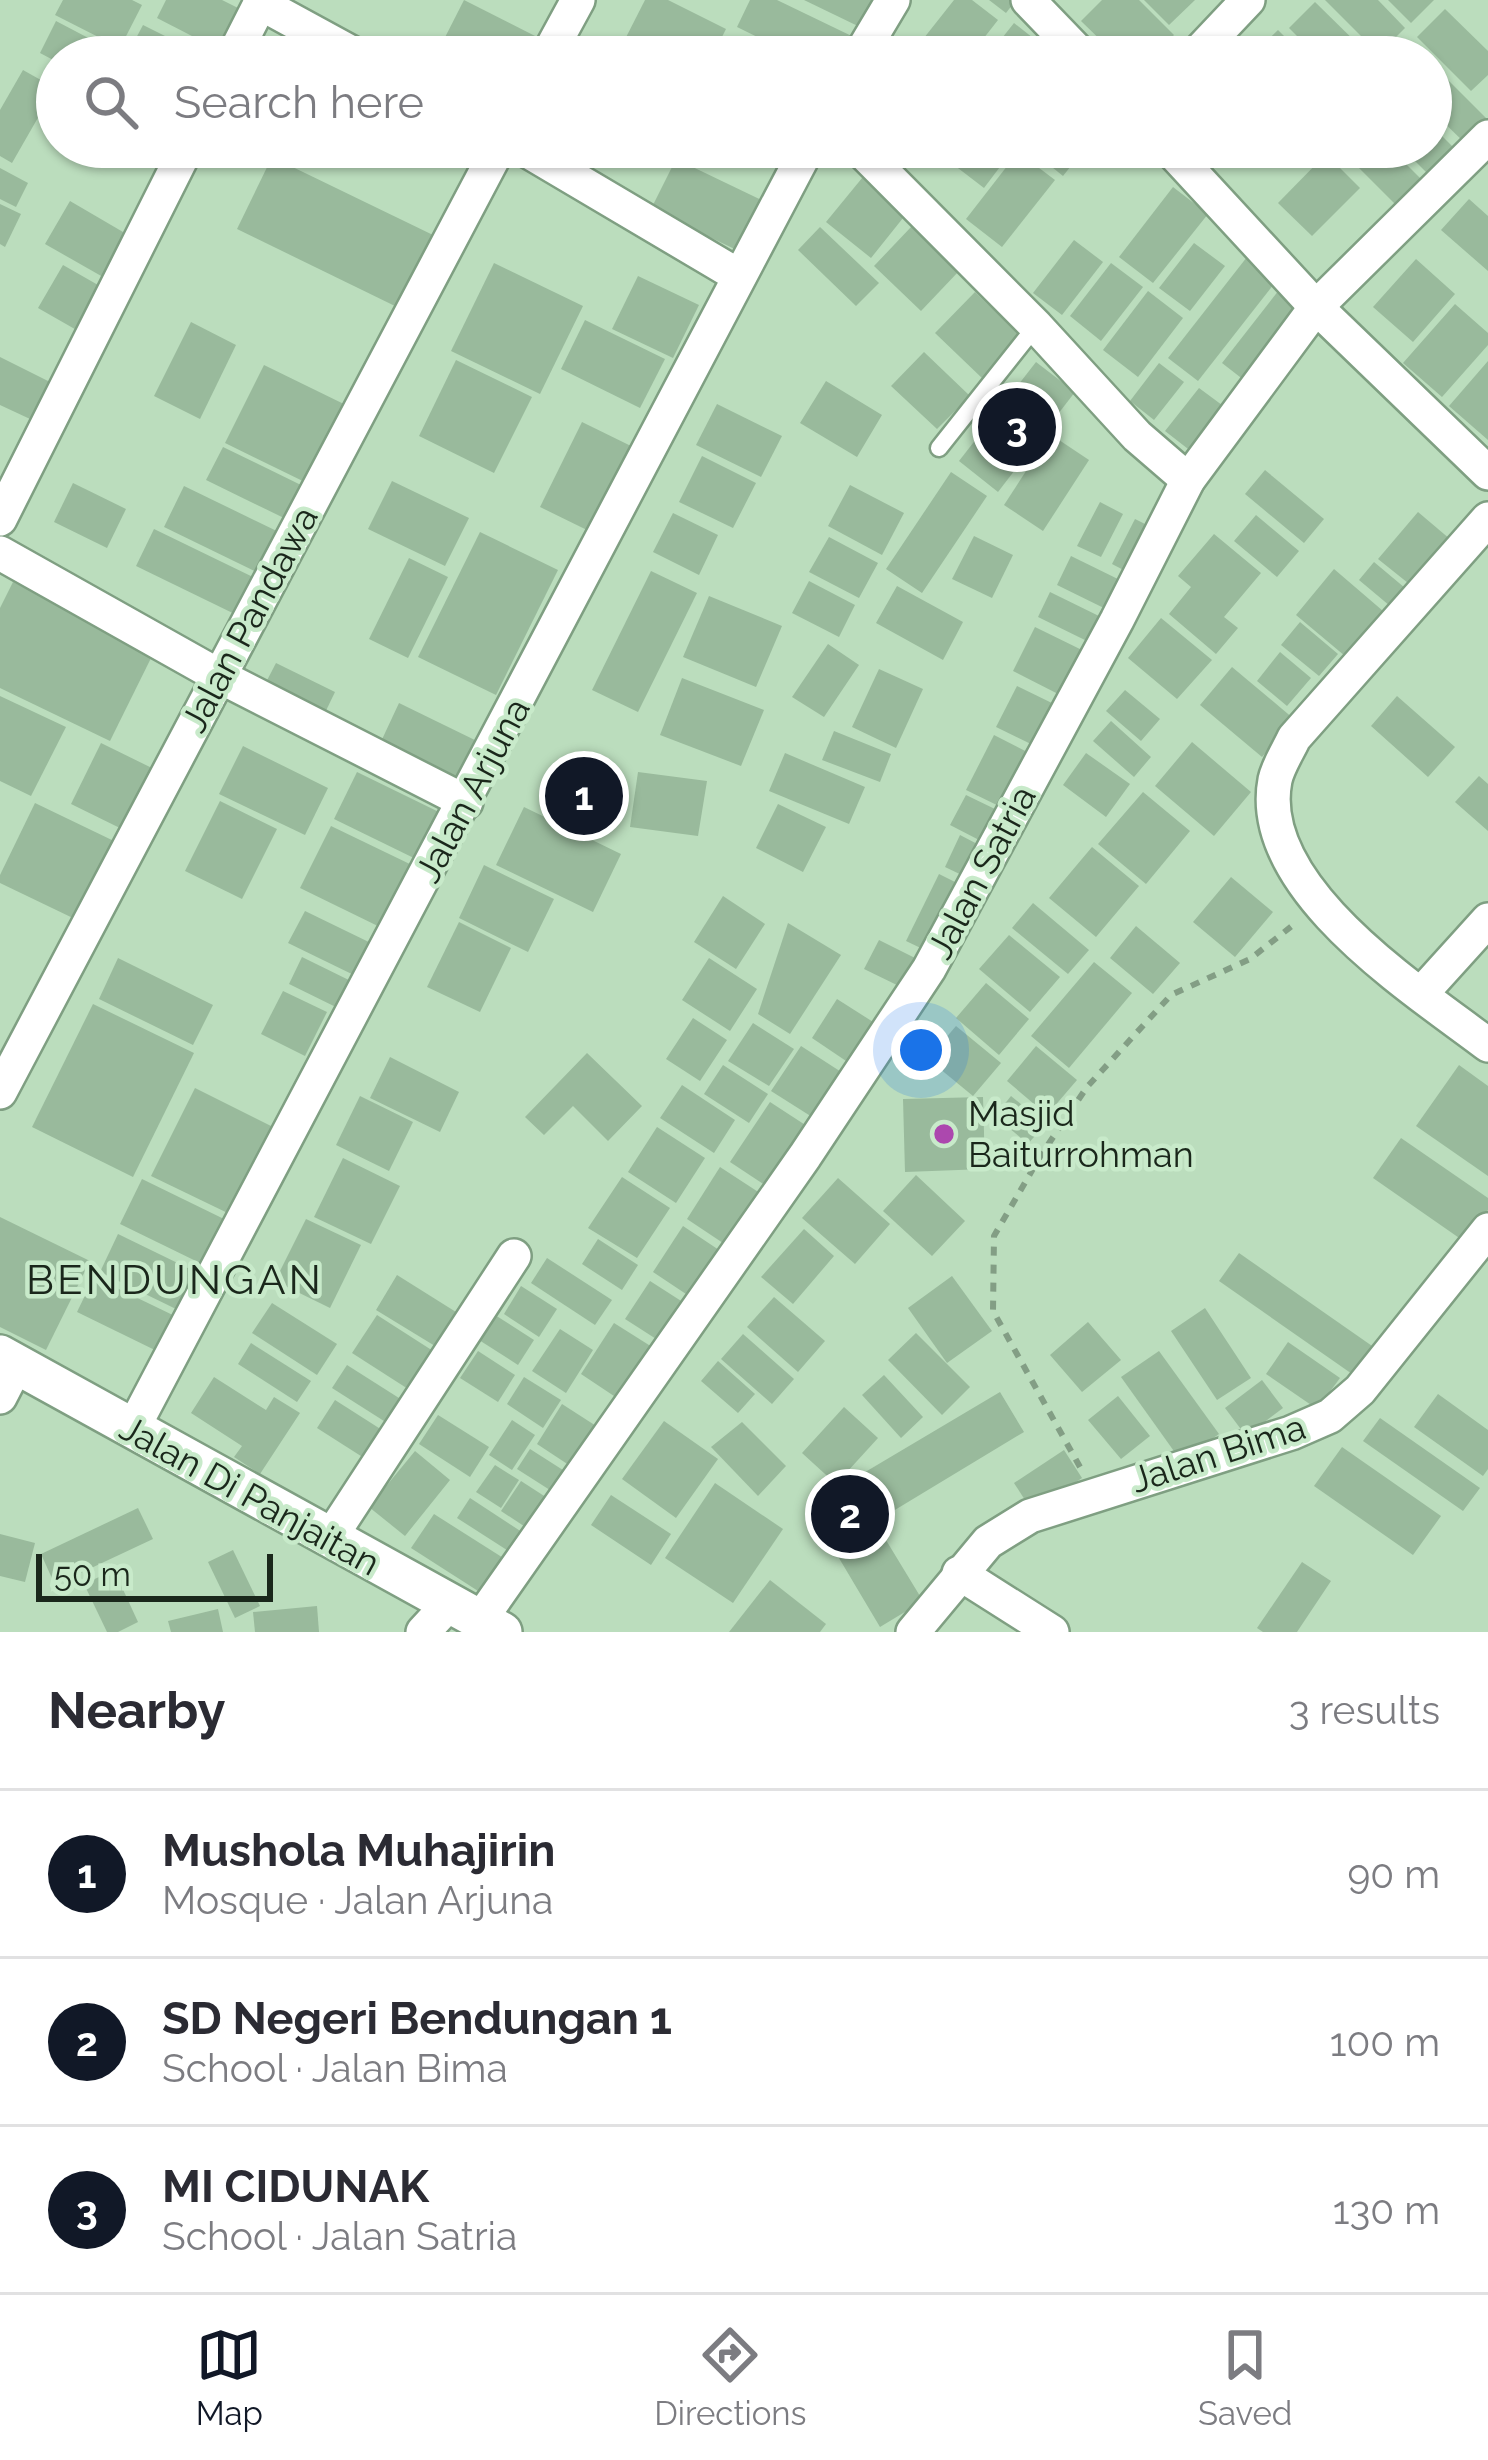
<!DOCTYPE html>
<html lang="en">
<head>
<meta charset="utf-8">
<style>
  :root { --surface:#fff; --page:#f2f2f3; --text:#2b2b33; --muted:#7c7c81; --line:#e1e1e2; --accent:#111827 }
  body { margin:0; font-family:Raleway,sans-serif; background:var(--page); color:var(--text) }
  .scale { position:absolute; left:36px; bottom:30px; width:237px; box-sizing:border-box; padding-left:12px; border:6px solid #1a271b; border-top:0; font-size:33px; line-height:42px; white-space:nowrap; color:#1a271b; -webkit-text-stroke:9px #c8eaca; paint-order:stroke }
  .you { position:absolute; left:921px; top:1050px; width:42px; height:42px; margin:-30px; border:9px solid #fff; border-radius:50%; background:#1a73e8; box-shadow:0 0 0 18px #1a73e833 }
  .badge { display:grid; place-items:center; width:78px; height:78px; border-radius:50%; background:var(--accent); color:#fff; font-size:39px; font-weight:700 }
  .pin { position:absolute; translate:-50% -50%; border:6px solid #fff; box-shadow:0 3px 12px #0006 }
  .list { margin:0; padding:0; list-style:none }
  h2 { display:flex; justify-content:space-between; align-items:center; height:156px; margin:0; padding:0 48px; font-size:51px }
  h2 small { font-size:39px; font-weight:400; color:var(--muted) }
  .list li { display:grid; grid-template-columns:78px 1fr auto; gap:36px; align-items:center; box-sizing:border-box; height:168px; padding:0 48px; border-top:3px solid var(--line) }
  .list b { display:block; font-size:45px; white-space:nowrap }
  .list p { margin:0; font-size:39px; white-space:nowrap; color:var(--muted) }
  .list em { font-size:39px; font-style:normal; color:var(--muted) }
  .icon { flex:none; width:66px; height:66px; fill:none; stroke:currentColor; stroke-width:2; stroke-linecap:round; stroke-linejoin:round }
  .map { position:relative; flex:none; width:1488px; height:1632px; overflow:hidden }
  .search { position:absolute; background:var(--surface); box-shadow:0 3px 9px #0004; left:36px; right:36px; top:36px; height:132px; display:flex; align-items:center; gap:30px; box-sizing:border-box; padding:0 42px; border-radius:66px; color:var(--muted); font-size:45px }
  .sheet { height:660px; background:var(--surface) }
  nav { display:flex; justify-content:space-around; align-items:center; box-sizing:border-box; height:168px; border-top:3px solid var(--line); background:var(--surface); font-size:33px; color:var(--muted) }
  nav a { display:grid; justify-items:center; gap:6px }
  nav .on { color:var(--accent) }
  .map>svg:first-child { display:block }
</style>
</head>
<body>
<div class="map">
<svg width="1488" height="1632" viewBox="0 0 1488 1632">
  <rect width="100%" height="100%" fill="#bbddbd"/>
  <!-- building -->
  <g fill="#99ba9c">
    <path d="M63 0H132L142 5 120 48 55 15Z"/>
    <path d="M166 0H222L244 11 223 52 157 18Z"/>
    <path d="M464 0 539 38 529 57H435Z"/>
    <path d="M645 0H668L726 29 712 57H616Z"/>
    <path d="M750 0H777L862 41 854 57H798L737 27Z"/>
    <path d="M804 0H878L864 29Z"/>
    <path d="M954 0H972L998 20 969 57H939L920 43Z"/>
    <path d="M989 0H1016L1006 13Z"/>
    <path d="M1102 0H1139L1174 35 1152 57H1118L1081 21Z"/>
    <path d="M1144 0H1195L1169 25Z"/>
    <path d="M1325 0H1378L1405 28 1379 54Z"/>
    <path d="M1388 0H1434L1411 23Z"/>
    <path d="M1315 2 1371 57H1318L1289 28Z"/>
    <path d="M1445 9 1488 51V75L1471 91 1417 37Z"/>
    <path d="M56 21 115 52 113 57H57V62L40 53Z"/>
    <path d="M1014 23 1047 49 1041 57H987Z"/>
    <path d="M143 25 181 44 174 57H126Z"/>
    <path d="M1278 30 1305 57H1250Z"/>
    <path d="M23 70 55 88 12 163 0 156V110Z"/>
    <path d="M1446 78 1488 120V128L1469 147 1431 110V93Z"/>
    <path d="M1431 125 1461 155 1435 181 1401 147H1431Z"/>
    <path d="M750 147H786L779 161Z"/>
    <path d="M968 147H1015L984 188 954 165Z"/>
    <path d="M1033 147H1086L1063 176 1031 150Z"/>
    <path d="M1338 147H1389L1433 191 1408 217Z"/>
    <path d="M1018 152 1055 180 1002 247 966 219Z"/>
    <path d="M1326 154 1360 188 1312 236 1278 203Z"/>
    <path d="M272 157 433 235 397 307 237 229Z"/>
    <path d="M676 159 770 204 745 254 651 209Z"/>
    <path d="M0 168 28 183 16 207 0 199Z"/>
    <path d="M867 172 911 208 871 258 826 222Z"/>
    <path d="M1173 187 1208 214 1153 283 1119 257Z"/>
    <path d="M1469 199 1488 216V271L1441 230Z"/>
    <path d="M70 201 135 239 110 281 45 244Z"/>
    <path d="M0 204 21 214 5 247 0 244Z"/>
    <path d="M912 226 959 271 921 311 874 266Z"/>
    <path d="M820 227 879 283 856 306 798 250Z"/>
    <path d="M1074 240 1103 262 1062 315 1033 293Z"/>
    <path d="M1194 243 1225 266 1190 311 1159 288Z"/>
    <path d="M1247 257 1277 280 1198 381 1168 358Z"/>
    <path d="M1416 259 1455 294 1413 342 1373 307Z"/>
    <path d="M494 263 583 306 540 394 451 351Z"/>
    <path d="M1111 263 1143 287 1101 341 1070 316Z"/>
    <path d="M63 265 112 293 87 336 38 308Z"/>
    <path d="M638 276 699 305 673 358 612 329Z"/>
    <path d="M1279 290 1306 311 1249 384 1222 363Z"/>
    <path d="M1148 291 1183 318 1138 377 1103 350Z"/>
    <path d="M975 292 1024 339 984 380 935 333Z"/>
    <path d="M1455 304 1488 333V345L1442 397 1403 363Z"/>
    <path d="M585 320 665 359 640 408 561 369Z"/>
    <path d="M191 322 236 345 200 419 154 396Z"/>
    <path d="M924 352 970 396 937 429 891 386Z"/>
    <path d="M0 357 62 388 43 425 0 405Z"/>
    <path d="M456 360 532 397 494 473 419 436Z"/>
    <path d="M1488 361V440L1449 406Z"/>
    <path d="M1036 362 1075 392 998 492 959 461Z"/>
    <path d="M1159 363 1184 382 1154 420 1130 401Z"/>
    <path d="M264 365 352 408 313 486 225 443Z"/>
    <path d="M826 381 882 415 857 457 800 423Z"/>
    <path d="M1199 388 1226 408 1192 452 1165 431Z"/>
    <path d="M717 404 782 436 761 477 696 445Z"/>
    <path d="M582 422 631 446 589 531 540 507Z"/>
    <path d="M1050 434 1089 460 1043 531 1004 505Z"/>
    <path d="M223 447 303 486 286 519 206 480Z"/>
    <path d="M702 456 756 483 733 528 679 502Z"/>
    <path d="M1265 470 1324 519 1304 543 1245 494Z"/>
    <path d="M951 472 987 496 922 593 886 569Z"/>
    <path d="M392 481 469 518 445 566 368 529Z"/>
    <path d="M73 483 126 509 107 548 54 522Z"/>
    <path d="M850 485 904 513 882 555 828 526Z"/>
    <path d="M184 486 287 536 267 577 164 527Z"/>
    <path d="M1100 502 1123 514 1101 557 1077 546Z"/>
    <path d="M1418 512 1457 545 1418 591 1378 559Z"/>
    <path d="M673 513 718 535 699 575 653 552Z"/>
    <path d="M1256 515 1299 551 1277 577 1234 541Z"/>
    <path d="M1135 519 1157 530 1135 576 1112 564Z"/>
    <path d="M154 529 265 583 247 620 136 566Z"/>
    <path d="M480 532 558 570 496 695 418 657Z"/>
    <path d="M1214 534 1261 573 1224 617 1238 628 1216 654 1169 614 1191 587 1178 576Z"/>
    <path d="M974 536 1013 555 992 598 952 579Z"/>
    <path d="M829 537 878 563 859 598 809 572Z"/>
    <path d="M1071 556 1126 583 1112 612 1057 585Z"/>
    <path d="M409 558 448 577 408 658 369 639Z"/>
    <path d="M1374 562 1411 593 1396 611 1359 580Z"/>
    <path d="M1334 569 1383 611 1345 656 1296 615Z"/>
    <path d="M651 571 697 593 638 712 592 690Z"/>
    <path d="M809 581 855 605 839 637 792 613Z"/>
    <path d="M13 582 154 652 110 741 0 688V608Z"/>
    <path d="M897 586 963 622 943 660 876 623Z"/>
    <path d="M1050 592 1103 618 1091 643 1038 617Z"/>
    <path d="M709 596 782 626 756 687 683 657Z"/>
    <path d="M1161 618 1212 660 1177 699 1128 658Z"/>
    <path d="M1300 622 1338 654 1319 676 1281 645Z"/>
    <path d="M1035 627 1086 652 1064 697 1013 671Z"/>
    <path d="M828 644 859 665 824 717 792 697Z"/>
    <path d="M1280 652 1311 678 1287 706 1257 681Z"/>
    <path d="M276 663 335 692 321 721 261 692Z"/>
    <path d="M1232 667 1294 719 1262 757 1200 705Z"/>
    <path d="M879 669 923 689 896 748 852 727Z"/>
    <path d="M682 678 764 710 741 766 660 735Z"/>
    <path d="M1017 686 1056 705 1035 746 996 727Z"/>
    <path d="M1125 690 1160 719 1141 741 1106 711Z"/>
    <path d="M0 696 66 727 31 796 0 781Z"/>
    <path d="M1397 696 1455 747 1428 777 1371 726Z"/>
    <path d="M399 703 483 744 461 789 378 748Z"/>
    <path d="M1111 721 1151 757 1134 777 1093 741Z"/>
    <path d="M834 731 891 754 880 782 822 760Z"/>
    <path d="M994 735 1033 755 1005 809 966 790Z"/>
    <path d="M1192 742 1251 792 1214 836 1155 786Z"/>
    <path d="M101 743 156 770 126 831 71 804Z"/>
    <path d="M243 746 328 788 305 835 219 794Z"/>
    <path d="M785 753 865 787 849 824 769 791Z"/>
    <path d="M1086 753 1130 784 1106 817 1063 785Z"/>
    <path d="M573 765 616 788 595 826 552 804Z"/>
    <path d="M357 772 445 815 422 862 334 819Z"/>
    <path d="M638 772 707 781 698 836 630 827Z"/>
    <path d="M1479 776 1488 784V831L1455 802Z"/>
    <path d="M1143 792 1190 831 1146 884 1098 844Z"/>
    <path d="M966 795 997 810 981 841 950 825Z"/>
    <path d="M220 801 277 829 242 899 185 871Z"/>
    <path d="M35 803 116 842 77 920 0 883V875Z"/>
    <path d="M778 804 826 827 803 872 756 848Z"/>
    <path d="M524 807 621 854 593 912 496 865Z"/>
    <path d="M331 826 416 867 386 930 300 888Z"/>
    <path d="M960 835 983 847 968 878 945 867Z"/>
    <path d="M1092 847 1139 886 1096 937 1049 898Z"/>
    <path d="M484 865 554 899 528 952 459 918Z"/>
    <path d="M939 874 963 886 929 952 906 941Z"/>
    <path d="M1231 877 1273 912 1235 957 1193 922Z"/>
    <path d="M723 896 765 924 736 969 694 942Z"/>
    <path d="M1033 903 1089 950 1068 974 1012 928Z"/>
    <path d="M305 911 377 946 362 979 288 943Z"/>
    <path d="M459 922 511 948 480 1012 427 987Z"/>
    <path d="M788 923 841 955 790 1034 758 1014Z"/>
    <path d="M1136 926 1180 963 1153 994 1110 958Z"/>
    <path d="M1009 935 1060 977 1030 1012 979 969Z"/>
    <path d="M879 940 915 958 901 987 864 969Z"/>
    <path d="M302 957 361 986 348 1013 289 984Z"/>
    <path d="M118 958 213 1005 193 1045 99 999Z"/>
    <path d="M709 958 757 989 730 1031 682 1000Z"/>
    <path d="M1094 962 1132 993 1069 1068 1031 1036Z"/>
    <path d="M986 983 1029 1019 999 1055 956 1018Z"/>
    <path d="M283 991 327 1012 305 1056 261 1034Z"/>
    <path d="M837 999 881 1027 855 1067 812 1038Z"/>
    <path d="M93 1004 194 1053 133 1177 32 1127Z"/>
    <path d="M693 1018 727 1040 700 1081 666 1059Z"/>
    <path d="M753 1023 794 1049 769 1086 728 1061Z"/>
    <path d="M956 1026 1001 1063 973 1096 928 1059Z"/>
    <path d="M801 1046 849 1077 820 1122 771 1091Z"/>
    <path d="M1036 1046 1077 1080 1047 1115 1007 1081Z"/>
    <path d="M587 1053 642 1106 608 1141 573 1106 544 1135 525 1117Z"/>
    <path d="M390 1057 459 1092 440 1132 370 1098Z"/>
    <path d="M723 1065 768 1094 749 1123 704 1094Z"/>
    <path d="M1459 1065 1488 1086V1176L1416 1126Z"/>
    <path d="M682 1085 735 1120 714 1153 660 1118Z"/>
    <path d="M195 1088 281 1131 238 1218 151 1176Z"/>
    <path d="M360 1096 413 1122 389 1171 336 1145Z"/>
    <path d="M1011 1096 1045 1124 1028 1144 995 1116Z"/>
    <path d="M983 1097 985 1169 905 1172 903 1099Z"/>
    <path d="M770 1102 813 1130 774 1191 730 1162Z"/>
    <path d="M657 1127 705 1158 676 1203 628 1172Z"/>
    <path d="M1401 1138 1488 1198V1210L1465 1242 1373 1178Z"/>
    <path d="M343 1158 400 1186 371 1244 314 1217Z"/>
    <path d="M720 1167 766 1197 732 1249 687 1219Z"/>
    <path d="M916 1175 965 1221 932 1256 883 1211Z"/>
    <path d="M622 1177 670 1208 637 1258 588 1228Z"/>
    <path d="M838 1178 890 1224 855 1264 802 1218Z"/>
    <path d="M142 1179 224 1219 202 1264 120 1224Z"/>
    <path d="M0 1217 90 1261 46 1350 0 1327Z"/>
    <path d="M306 1219 361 1245 330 1308 275 1281Z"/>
    <path d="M683 1226 725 1254 695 1300 653 1272Z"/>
    <path d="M804 1229 834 1256 793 1304 761 1277Z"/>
    <path d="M118 1234 194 1271 176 1309 100 1272Z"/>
    <path d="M598 1239 638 1265 622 1290 582 1264Z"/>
    <path d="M1239 1253 1375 1348 1355 1376 1219 1281Z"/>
    <path d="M547 1258 612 1300 595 1325 531 1283Z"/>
    <path d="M397 1275 456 1312 435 1346 376 1310Z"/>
    <path d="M952 1276 992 1331 947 1363 908 1308Z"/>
    <path d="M94 1277 181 1319 163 1354 77 1312Z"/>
    <path d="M650 1281 689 1306 664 1344 625 1319Z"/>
    <path d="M521 1286 557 1309 539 1337 504 1314Z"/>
    <path d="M774 1297 825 1341 798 1372 747 1327Z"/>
    <path d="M272 1303 337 1344 317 1375 252 1333Z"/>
    <path d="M1205 1308 1251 1378 1217 1400 1171 1331Z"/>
    <path d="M377 1315 444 1358 419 1396 352 1353Z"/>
    <path d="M495 1315 534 1340 518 1365 479 1340Z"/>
    <path d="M1088 1322 1121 1360 1082 1392 1050 1355Z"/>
    <path d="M614 1323 660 1352 626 1404 581 1374Z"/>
    <path d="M560 1329 593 1350 566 1393 532 1371Z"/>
    <path d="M916 1333 970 1387 942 1415 888 1360Z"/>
    <path d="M743 1334 794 1379 772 1404 721 1359Z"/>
    <path d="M1288 1342 1340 1378 1317 1409 1266 1374Z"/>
    <path d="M251 1343 311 1381 297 1402 238 1364Z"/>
    <path d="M478 1351 515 1375 498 1402 460 1378Z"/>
    <path d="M1159 1351 1219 1434 1181 1461 1121 1377Z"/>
    <path d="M718 1361 755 1394 738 1413 701 1381Z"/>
    <path d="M347 1365 410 1405 395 1428 332 1388Z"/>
    <path d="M884 1375 923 1417 901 1438 862 1395Z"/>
    <path d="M214 1377 266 1410 274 1397 300 1413 260 1474 234 1457 242 1446 191 1413Z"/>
    <path d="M524 1377 561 1400 543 1428 507 1404Z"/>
    <path d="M1262 1380 1283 1408 1246 1436 1225 1408Z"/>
    <path d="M1000 1392 1024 1432 875 1522 923 1601 880 1627 808 1506Z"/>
    <path d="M1438 1394 1488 1430V1469L1483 1476 1414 1427Z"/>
    <path d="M1118 1396 1150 1436 1121 1459 1088 1420Z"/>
    <path d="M335 1400 393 1437 375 1465 317 1428Z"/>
    <path d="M562 1404 607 1433 581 1473 537 1444Z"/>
    <path d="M844 1407 878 1438 836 1484 802 1453Z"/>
    <path d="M438 1415 489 1447 470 1477 419 1444Z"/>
    <path d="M1380 1418 1480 1488 1463 1511 1363 1441Z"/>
    <path d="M512 1420 535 1435 512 1470 489 1455Z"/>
    <path d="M664 1421 718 1459 676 1518 622 1479Z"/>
    <path d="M742 1422 786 1466 758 1496 711 1447Z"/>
    <path d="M1342 1447 1441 1516 1413 1555 1314 1486Z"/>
    <path d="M530 1449 577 1479 564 1499 517 1469Z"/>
    <path d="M1064 1450 1082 1478 1032 1511 1014 1483Z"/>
    <path d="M415 1451 450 1480 405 1536 369 1507Z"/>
    <path d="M495 1465 519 1480 501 1508 476 1492Z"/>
    <path d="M521 1481 555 1503 536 1534 501 1511Z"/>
    <path d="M715 1483 783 1529 733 1603 665 1558Z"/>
    <path d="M611 1495 671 1534 651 1565 591 1525Z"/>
    <path d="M470 1498 531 1538 518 1557 457 1518Z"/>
    <path d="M138 1508 153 1539 55 1585 41 1554Z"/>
    <path d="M434 1514 511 1563 489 1598 411 1548Z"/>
    <path d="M0 1534 35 1543 25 1582 0 1576Z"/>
    <path d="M233 1550 260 1606 235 1618 208 1562Z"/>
    <path d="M1302 1562 1331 1581 1297 1632H1263L1257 1628Z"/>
    <path d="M114 1570 138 1622 118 1632H107L84 1584Z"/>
    <path d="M770 1580 826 1624 820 1632H729Z"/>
    <path d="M317 1606 319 1632H255L253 1612Z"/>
    <path d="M218 1609 223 1632H171L168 1621Z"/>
  </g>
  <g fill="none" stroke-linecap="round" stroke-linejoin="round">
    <defs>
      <path id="service" d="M939 448 1036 326"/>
      <g id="minor">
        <path d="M1028 0 1083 57"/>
        <path d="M260 3 359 57"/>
        <path d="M233 57 262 0"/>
        <path d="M547 57 578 0"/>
        <path d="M859 57 893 0"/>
        <path d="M1194 57 1248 0"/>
        <path d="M521 147 739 276"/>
        <path d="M858 147 1036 326 1137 436 1188 480"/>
        <path d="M1168 147 1316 307 1488 473"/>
        <path d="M0 519 187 147"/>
        <path d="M1488 519 1294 738C1288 751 1278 766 1275 780 1254 888 1416 990 1488 1045"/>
        <path d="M0 553 219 676 466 802"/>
        <path d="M1421 994 1488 920"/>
        <path d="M0 1092 499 147"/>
        <path d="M0 1397 17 1364"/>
        <path d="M132 1430 808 147"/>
        <path d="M330 1538 514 1256"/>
        <path d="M959 1573 1052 1632"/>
        <path d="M480 1620 805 1156 929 969 1117 620 1188 480 1316 307 1488 137"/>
        <path d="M423 1632 448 1605"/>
        <path d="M913 1632 988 1542 1030 1516 1291 1433 1330 1416 1360 1390 1488 1230"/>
      </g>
      <path id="tertiary" d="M0 1355 502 1632"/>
    </defs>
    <!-- service casing -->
    <use href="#service" stroke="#7f9f82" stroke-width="21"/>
    <!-- minor casing -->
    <use href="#minor" stroke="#7f9f82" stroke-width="38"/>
    <!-- tertiary casing -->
    <use href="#tertiary" stroke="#7f9f82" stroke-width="44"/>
    <!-- path -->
    <path stroke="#839e85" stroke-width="6" stroke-dasharray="9 9" stroke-linecap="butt" d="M1080 1467 993 1311 994 1236 1041 1155 1087 1087 1171 995 1250 959 1297 922"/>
    <!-- service -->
    <use href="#service" stroke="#fff" stroke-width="16"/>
    <!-- minor -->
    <use href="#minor" stroke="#fff" stroke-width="33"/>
    <!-- tertiary -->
    <use href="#tertiary" stroke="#fff" stroke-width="39"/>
  </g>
  <!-- markers -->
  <circle fill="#ac48ae" stroke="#c8eaca" stroke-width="4.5" cx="944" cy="1134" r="12"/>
  <g text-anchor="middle" stroke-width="9" stroke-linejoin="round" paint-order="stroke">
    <!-- street labels -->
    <g font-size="36" fill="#1a271b" stroke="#c8eaca">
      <text transform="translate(249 619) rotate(-62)" y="13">Jalan Pandawa</text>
      <text transform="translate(472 790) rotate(-62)" y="13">Jalan Arjuna</text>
      <text transform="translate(981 872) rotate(-62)" y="13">Jalan Satria</text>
      <text transform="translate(1218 1453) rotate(-18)" y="13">Jalan Bima</text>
      <text transform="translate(250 1495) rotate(29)" y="13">Jalan Di Panjaitan</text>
    </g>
    <!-- poi labels -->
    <g font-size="36" fill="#1a271b" stroke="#c8eaca" text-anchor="start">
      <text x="968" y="1126">Masjid<tspan x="968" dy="41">Baiturrohman</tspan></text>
    </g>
    <!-- quarter labels -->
    <g font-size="42" letter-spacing="3" fill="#1a271b" stroke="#c8eaca">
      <text x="175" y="1294">BENDUNGAN</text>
    </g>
  </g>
</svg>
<div class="scale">50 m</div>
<div class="you"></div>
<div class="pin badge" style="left:584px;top:796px">1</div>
<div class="pin badge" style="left:850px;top:1514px">2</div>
<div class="pin badge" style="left:1017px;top:427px">3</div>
<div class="search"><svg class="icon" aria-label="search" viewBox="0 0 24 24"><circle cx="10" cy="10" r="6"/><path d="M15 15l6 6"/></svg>Search here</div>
</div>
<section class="sheet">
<h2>Nearby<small>3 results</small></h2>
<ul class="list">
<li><span class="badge">1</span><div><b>Mushola Muhajirin</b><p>Mosque · Jalan Arjuna</p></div><em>90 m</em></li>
<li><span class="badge">2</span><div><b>SD Negeri Bendungan 1</b><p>School · Jalan Bima</p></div><em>100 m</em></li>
<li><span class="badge">3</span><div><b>MI CIDUNAK</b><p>School · Jalan Satria</p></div><em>130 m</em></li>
</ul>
</section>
<nav>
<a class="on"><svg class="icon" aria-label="map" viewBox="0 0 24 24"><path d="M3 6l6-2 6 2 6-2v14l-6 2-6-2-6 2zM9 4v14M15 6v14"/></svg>Map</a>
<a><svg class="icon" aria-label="directions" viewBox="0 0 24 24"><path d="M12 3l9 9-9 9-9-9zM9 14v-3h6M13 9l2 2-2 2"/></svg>Directions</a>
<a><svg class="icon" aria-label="saved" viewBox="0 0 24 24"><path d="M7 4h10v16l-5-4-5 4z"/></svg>Saved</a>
</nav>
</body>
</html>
